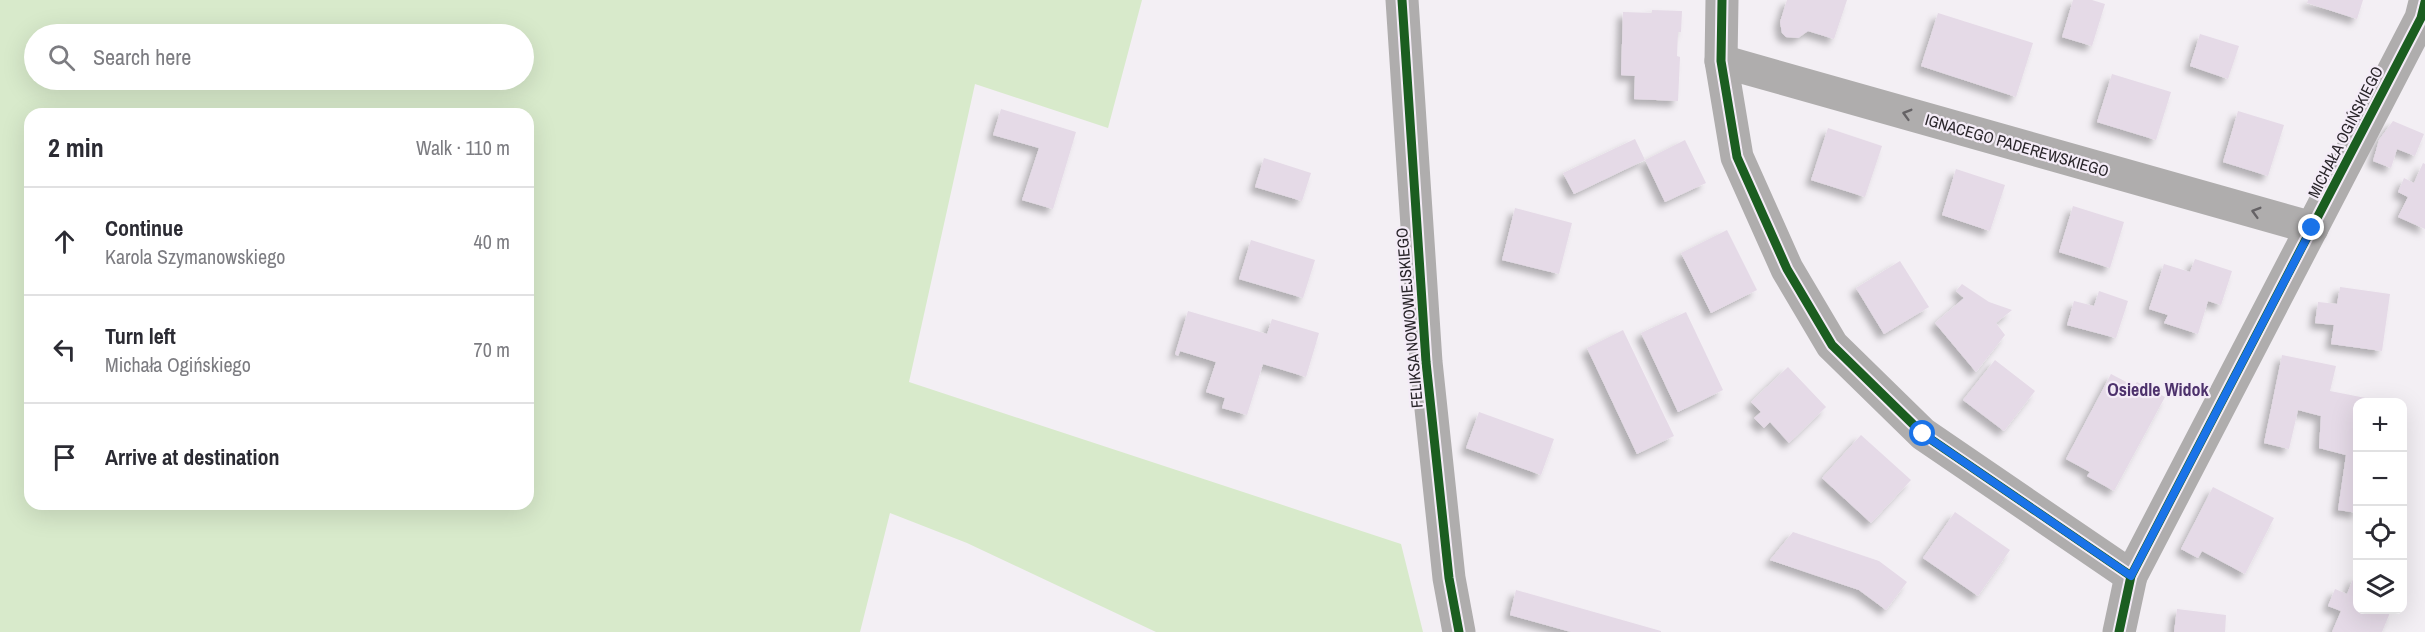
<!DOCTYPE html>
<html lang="en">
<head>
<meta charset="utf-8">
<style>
  :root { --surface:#fff; --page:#f7f7f7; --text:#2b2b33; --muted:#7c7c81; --line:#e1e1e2 }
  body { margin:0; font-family:"Archivo Narrow",sans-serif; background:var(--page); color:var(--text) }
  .controls { position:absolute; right:18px; bottom:18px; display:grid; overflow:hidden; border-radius:12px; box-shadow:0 6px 24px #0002 }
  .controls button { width:54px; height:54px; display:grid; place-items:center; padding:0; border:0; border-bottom:2px solid var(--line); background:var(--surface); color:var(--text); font:30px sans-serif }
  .stop { position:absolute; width:18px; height:18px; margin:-14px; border:4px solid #1a73e8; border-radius:50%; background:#fff }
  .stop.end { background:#1a73e8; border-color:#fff; box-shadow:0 2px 6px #0008 }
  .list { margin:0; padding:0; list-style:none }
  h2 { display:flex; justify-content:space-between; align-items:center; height:78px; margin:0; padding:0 24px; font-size:26px }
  h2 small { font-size:20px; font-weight:400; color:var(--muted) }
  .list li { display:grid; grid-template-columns:39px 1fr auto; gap:18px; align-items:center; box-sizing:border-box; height:108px; padding:0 24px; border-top:2px solid var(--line) }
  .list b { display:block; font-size:22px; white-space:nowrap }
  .list p { margin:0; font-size:20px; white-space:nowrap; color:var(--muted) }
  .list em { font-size:20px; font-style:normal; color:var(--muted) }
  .icon { flex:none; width:33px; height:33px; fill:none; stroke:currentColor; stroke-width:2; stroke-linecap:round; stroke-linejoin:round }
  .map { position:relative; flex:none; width:2425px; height:632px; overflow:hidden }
  .search { position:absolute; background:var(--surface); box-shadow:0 6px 24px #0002; left:24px; top:24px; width:510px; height:66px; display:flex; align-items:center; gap:15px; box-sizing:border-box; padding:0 21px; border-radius:33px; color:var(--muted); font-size:22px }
  .panel { position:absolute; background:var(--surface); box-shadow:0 6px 24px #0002; left:24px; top:108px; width:510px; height:402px; border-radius:18px }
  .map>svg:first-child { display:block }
</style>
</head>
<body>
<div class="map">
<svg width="2425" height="632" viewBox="0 0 2425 632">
  <defs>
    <filter id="shadow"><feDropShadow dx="-5.5" dy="5.5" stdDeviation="3" flood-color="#0004"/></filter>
  </defs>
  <rect width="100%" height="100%" fill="#f3eff4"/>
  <!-- green -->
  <path fill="#d8eacb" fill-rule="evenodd" d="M0 0H1142L1108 128 975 84 909 382 1401 544 1423 632H1156L967 543 890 513 860 632H0ZM34 34H524V80H34ZM30 114H528V504H30Z"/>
  <!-- building -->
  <g fill="#e5dae7" filter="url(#shadow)">
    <path d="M1787 0H1847L1834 39 1808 31 1798 38 1786 37 1782 33 1780 22Z"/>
    <path d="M2073 0H2092L2105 4 2092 46 2062 37Z"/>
    <path d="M2308 0H2363L2357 19 2307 3Z"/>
    <path d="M1652 10 1682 11 1681 32H1678L1677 56 1680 57 1678 101 1634 99 1635 76 1621 75 1623 12 1652 13Z"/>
    <path d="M1938 13 2033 43 2016 97 1921 66Z"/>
    <path d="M2200 34 2239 46 2228 79 2190 66Z"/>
    <path d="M2112 74 2171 92 2156 140 2097 122Z"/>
    <path d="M1001 109 1076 132 1053 209 1022 200 1039 148 993 135Z"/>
    <path d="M2238 111 2284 125 2268 176 2223 162Z"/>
    <path d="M2393 121 2424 134 2415 156 2397 149 2391 168 2373 161 2379 140Z"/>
    <path d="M1828 128 1882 146 1865 197 1811 180Z"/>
    <path d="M1635 139 1645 160 1685 140 1706 183 1665 202 1645 160 1574 194 1563 173Z"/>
    <path d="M1264 158 1311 173 1302 201 1255 187Z"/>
    <path d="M2423 163 2425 164V229L2398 217 2408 197 2398 192 2404 178 2414 183Z"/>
    <path d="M1956 169 2005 185 1990 231 1942 215Z"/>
    <path d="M2073 206 2124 222 2110 268 2059 252Z"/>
    <path d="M1515 208 1572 223 1559 274 1502 260Z"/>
    <path d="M1727 230 1757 290 1711 313 1681 253Z"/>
    <path d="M1251 240 1315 260 1303 298 1239 279Z"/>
    <path d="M2195 259 2232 271 2221 305 2208 301 2198 334 2164 323 2168 315 2149 309 2164 264 2190 272Z"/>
    <path d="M1900 261 1929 307 1884 334 1856 288Z"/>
    <path d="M1962 284 1989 302 2012 310 1996 323 2005 335 1976 372 1935 323 1964 298 1956 291Z"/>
    <path d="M2340 287 2390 294 2382 351 2331 344 2334 325 2315 323 2318 302 2337 304Z"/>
    <path d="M2099 291 2128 301 2116 338 2067 325 2074 301 2094 306Z"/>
    <path d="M1188 311 1267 334 1272 319 1319 333 1306 377 1263 364 1247 415 1222 408 1225 398 1206 392 1216 362 1180 351 1178 356 1175 354Z"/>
    <path d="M1686 312 1723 390 1678 412 1641 333Z"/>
    <path d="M1623 330 1674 436 1637 454 1587 348Z"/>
    <path d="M2282 355 2336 366 2330 391 2381 401 2358 402V513L2338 510 2346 455 2319 448 2321 416 2298 410 2289 449 2264 443Z"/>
    <path d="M1995 360 2035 391 2004 431 1963 400Z"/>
    <path d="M1788 367 1826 407 1789 443 1770 422 1764 428 1754 418 1761 412 1751 402Z"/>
    <path d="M2111 374 2134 386 2137 382 2165 397 2114 491 2087 476 2090 472 2066 459Z"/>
    <path d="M1479 412 1554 439 1541 475 1466 448Z"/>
    <path d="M1861 435 1911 480 1871 523 1822 478Z"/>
    <path d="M2213 487 2274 518 2245 574 2202 551 2198 558 2181 549Z"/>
    <path d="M1955 512 2010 550 1978 596 1923 558Z"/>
    <path d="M1793 532 1879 561 1907 582 1886 610 1859 590 1770 560Z"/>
    <path d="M2354 577 2358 578V610H2391L2382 632H2332L2341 611 2328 606 2335 589 2347 594Z"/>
    <path d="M1516 590 1661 631V632H1571L1510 615Z"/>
    <path d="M2177 609 2226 615 2225 632H2174Z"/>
  </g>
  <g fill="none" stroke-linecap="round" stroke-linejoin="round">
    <!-- street -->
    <g stroke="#afadad" stroke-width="33">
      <path d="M1402 0 1426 362 1449 578 1459 632"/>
      <path d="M1722 0 1721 61 1737 157 1787 269 1832 345 1923 434 2131 576"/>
      <path d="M1721 61 2312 228"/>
      <path d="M2119 632 2131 576 2421 18 2425 2"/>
    </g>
    <defs>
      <g id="cycleway">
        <path d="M1402 0 1426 362 1449 578 1459 632"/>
        <path d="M1722 0 1721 61 1737 157 1787 269 1832 345 1923 434 2131 576"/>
        <path d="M2119 632 2131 576 2421 18 2425 2"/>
      </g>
    </defs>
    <!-- cycleway casing -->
    <use href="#cycleway" stroke="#f4ecf7" stroke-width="13"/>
    <!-- cycleway -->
    <use href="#cycleway" stroke="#1b5e20" stroke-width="9"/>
  </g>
  <!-- one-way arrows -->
  <defs><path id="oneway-chevron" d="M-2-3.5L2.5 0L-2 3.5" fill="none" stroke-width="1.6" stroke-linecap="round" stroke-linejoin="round" transform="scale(1.5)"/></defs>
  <g stroke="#656265">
    <use href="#oneway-chevron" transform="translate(1907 114) rotate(-164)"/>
    <use href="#oneway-chevron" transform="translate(2256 212) rotate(-164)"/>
  </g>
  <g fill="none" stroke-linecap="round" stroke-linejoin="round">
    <!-- route -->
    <path stroke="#1a73e8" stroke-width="8" d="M1923 434 2131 576 2312 228"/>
  </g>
  <g text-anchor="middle" stroke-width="4.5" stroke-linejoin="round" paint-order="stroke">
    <!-- street labels -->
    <g font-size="16" fill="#29252a" stroke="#f4ecf7">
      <text transform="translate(2345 132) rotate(-63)" y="6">MICHAŁA OGIŃSKIEGO</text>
      <text transform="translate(2017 145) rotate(16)" y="6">IGNACEGO PADEREWSKIEGO</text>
      <text transform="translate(1409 318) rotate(-95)" y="6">FELIKSA NOWOWIEJSKIEGO</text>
    </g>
    <!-- neighbourhood labels -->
    <g font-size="18" font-weight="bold" fill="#4d316c" stroke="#f4ecf7">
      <text x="2158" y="396">Osiedle Widok</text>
    </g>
  </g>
</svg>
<div class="controls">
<button>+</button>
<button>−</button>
<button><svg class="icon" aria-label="locate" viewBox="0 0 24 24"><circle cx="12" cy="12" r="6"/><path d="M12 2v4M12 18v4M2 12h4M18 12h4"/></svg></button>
<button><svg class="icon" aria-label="layers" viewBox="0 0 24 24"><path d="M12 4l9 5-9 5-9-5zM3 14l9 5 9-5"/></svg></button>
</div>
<div class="stop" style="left:1923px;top:434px"></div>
<div class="stop end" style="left:2312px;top:228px"></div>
<div class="search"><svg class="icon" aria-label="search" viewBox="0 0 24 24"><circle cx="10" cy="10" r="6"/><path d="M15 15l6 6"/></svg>Search here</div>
<section class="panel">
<h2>2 min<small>Walk · 110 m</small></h2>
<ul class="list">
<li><svg class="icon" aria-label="ahead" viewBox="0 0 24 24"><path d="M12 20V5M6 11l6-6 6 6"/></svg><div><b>Continue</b><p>Karola Szymanowskiego</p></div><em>40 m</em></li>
<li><svg class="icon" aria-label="left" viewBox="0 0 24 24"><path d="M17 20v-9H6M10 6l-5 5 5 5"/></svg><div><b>Turn left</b><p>Michała Ogińskiego</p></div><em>70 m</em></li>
<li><svg class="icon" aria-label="arrive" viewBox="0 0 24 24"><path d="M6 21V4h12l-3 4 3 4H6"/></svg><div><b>Arrive at destination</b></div></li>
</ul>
</section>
</div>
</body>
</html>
